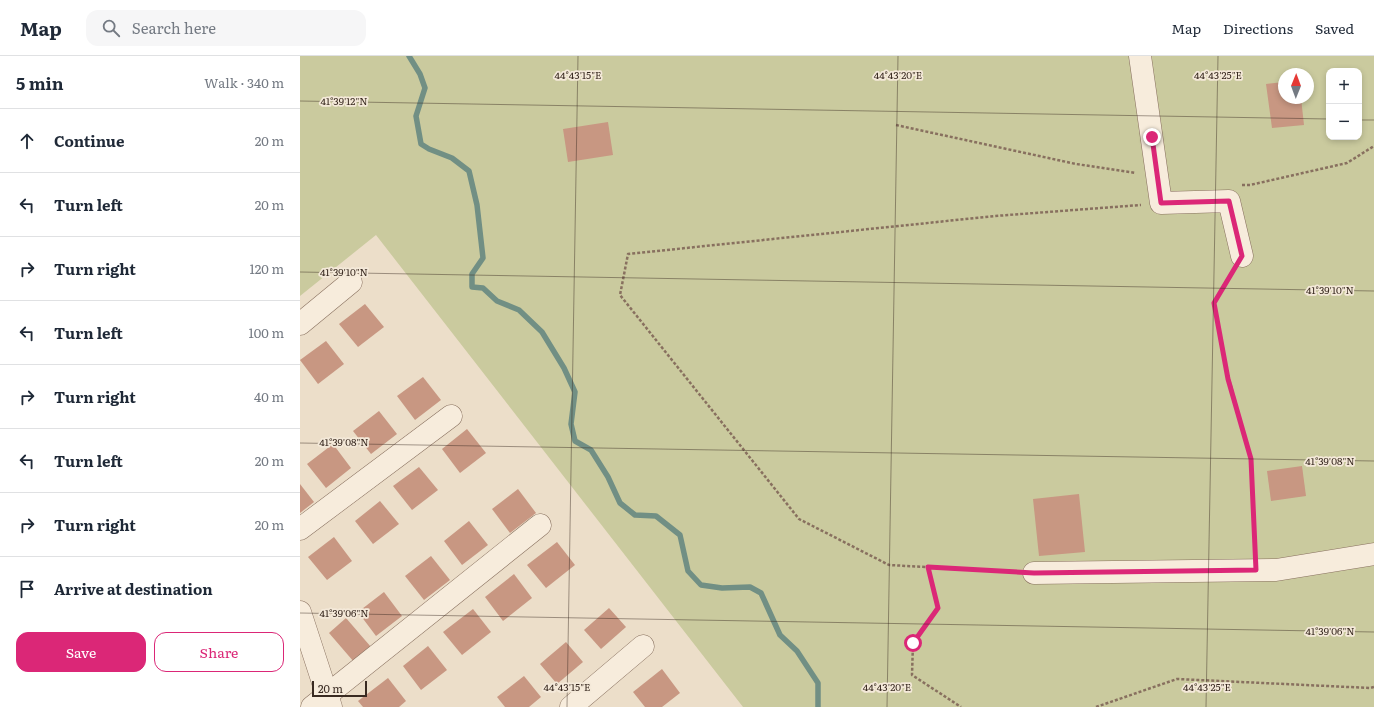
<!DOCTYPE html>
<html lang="en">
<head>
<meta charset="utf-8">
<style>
  :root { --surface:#fff; --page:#f6f6f7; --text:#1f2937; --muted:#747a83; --line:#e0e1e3; --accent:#db2777 }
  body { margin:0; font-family:Literata,serif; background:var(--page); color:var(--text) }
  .controls { position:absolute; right:12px; top:12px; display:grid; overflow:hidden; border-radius:8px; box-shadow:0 2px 6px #0003 }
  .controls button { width:36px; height:36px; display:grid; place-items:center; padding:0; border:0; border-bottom:1px solid var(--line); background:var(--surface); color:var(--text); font:20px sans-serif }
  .compass { position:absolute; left:978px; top:12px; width:36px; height:36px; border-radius:50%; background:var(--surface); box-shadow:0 2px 6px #0003; rotate:1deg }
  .scale { position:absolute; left:12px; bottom:10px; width:55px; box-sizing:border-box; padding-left:4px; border:2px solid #392a21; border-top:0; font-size:11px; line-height:14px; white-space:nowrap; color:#392a21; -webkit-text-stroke:3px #f4e9d9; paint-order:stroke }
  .stop { position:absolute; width:12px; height:12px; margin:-9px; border:3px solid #db2777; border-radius:50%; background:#fff }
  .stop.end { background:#db2777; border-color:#fff; box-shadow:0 1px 4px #0008 }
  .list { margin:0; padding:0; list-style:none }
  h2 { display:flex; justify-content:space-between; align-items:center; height:52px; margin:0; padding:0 16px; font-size:17px }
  h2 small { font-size:13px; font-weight:400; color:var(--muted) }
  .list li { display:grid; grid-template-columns:26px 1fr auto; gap:12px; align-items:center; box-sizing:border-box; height:64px; padding:0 16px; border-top:1px solid var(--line) }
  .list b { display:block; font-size:15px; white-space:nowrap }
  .list em { font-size:13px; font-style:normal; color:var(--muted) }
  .actions { display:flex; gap:8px; padding:12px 16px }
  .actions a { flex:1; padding:9px 0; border:1px solid var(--accent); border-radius:12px; text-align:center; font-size:14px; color:var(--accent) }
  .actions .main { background:var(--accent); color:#fff }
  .icon { flex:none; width:22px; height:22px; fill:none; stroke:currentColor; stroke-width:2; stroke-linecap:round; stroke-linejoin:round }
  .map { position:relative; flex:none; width:1074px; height:651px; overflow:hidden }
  header { display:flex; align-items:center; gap:24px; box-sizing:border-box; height:56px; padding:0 20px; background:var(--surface); border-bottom:1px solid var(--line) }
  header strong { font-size:19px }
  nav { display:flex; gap:22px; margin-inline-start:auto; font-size:14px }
  .search { width:280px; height:36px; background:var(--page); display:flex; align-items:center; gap:10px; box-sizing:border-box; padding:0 14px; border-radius:12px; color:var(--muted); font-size:15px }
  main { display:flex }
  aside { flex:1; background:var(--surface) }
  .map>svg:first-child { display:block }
</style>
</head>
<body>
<header>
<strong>Map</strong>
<div class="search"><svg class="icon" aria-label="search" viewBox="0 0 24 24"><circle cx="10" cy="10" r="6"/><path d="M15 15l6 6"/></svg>Search here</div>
<nav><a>Map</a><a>Directions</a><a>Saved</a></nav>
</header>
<main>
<aside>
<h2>5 min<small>Walk · 340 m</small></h2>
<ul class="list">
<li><svg class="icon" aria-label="ahead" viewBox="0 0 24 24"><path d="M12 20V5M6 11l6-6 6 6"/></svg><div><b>Continue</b></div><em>20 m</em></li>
<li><svg class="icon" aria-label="left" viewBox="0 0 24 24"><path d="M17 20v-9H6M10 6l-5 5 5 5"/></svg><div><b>Turn left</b></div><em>20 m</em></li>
<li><svg class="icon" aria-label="right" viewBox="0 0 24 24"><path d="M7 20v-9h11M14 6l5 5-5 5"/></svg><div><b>Turn right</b></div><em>120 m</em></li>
<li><svg class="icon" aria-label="left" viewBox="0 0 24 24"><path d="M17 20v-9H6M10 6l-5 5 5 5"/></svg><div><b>Turn left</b></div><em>100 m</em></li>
<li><svg class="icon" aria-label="right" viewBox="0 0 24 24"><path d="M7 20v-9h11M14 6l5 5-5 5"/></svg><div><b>Turn right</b></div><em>40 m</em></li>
<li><svg class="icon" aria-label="left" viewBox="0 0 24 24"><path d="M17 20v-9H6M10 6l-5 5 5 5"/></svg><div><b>Turn left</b></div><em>20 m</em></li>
<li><svg class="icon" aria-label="right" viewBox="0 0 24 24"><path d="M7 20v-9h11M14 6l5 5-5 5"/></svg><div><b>Turn right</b></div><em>20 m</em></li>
<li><svg class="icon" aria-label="arrive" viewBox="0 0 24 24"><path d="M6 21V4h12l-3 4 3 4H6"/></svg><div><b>Arrive at destination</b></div></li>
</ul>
<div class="actions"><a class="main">Save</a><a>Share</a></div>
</aside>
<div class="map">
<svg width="1074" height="651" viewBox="0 0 1074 651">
  <rect width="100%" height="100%" fill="#ecdec9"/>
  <!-- green -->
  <path fill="#caca9e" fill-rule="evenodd" d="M0 0H1074V651H443L76 179 0 240ZM1029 15H1059V81H1029ZM984 18H1008V42H984Z"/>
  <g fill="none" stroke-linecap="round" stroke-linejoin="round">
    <!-- stream -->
    <path stroke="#718f84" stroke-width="5.5" d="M109 0 120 18 125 32 116 60 121 88 129 93 152 102 169 115 177 149 183 202 172 218V231L183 232 197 245 219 254 242 276 264 312 275 336 271 368 275 385 291 394 308 421 320 447 335 459 356 460 380 479 388 515 401 529 422 532 450 531 461 537 480 579 497 595 518 627V651"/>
  </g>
  <!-- building -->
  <g fill="#c89782">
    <path d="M984 26V42H1001L1004 69 972 72 966 28Z"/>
    <path d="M308 66 313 99 268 106 263 73Z"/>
    <path d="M65 248 84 271 58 291 39 268Z"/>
    <path d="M26 285 44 308 18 328 0 304Z"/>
    <path d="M123 321 141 344 115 364 97 340Z"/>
    <path d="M79 355 97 378 71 398 53 375Z"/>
    <path d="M167 373 186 397 160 417 142 393Z"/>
    <path d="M33 388 51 412 26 432 7 408Z"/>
    <path d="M1002 410 1006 440 971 445 967 415Z"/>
    <path d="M119 411 138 434 112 454 93 430Z"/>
    <path d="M0 428 14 446 0 457Z"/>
    <path d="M218 433 236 457 210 477 192 453Z"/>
    <path d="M779 438 785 496 739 500 733 443Z"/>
    <path d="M80 445 99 468 73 488 55 465Z"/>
    <path d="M169 465 188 489 162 509 144 485Z"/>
    <path d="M34 481 52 505 27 524 8 501Z"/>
    <path d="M257 486 275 509 246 532 227 509Z"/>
    <path d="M131 500 150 524 124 544 105 520Z"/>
    <path d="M214 518 232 542 203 565 185 541Z"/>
    <path d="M84 536 102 560 76 580 58 556Z"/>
    <path d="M309 552 326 571 301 593 284 574Z"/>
    <path d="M173 553 191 576 162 599 143 576Z"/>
    <path d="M46 562 71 591 54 606 29 577Z"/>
    <path d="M266 586 283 606 257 628 240 608Z"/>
    <path d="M128 590 147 614 121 634 103 610Z"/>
    <path d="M362 613 380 637 362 651H345L333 636Z"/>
    <path d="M224 620 241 641 229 651H205L197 641Z"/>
    <path d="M88 622 106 645 99 651H63L58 645Z"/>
  </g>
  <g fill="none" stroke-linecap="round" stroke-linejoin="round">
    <defs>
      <g id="minor">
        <path d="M840 0 861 147 929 145 942 200"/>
        <path d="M0 268 51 226"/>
        <path d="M0 473 151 360"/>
        <path d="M734 517 976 514 1074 498"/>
        <path d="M0 556 31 651"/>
        <path d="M12 651 240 469"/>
        <path d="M271 651 343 590"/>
      </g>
    </defs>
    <!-- minor casing -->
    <use href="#minor" stroke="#88705f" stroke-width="23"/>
    <!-- path -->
    <g stroke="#88705f" stroke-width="2.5" stroke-dasharray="3 2" stroke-linecap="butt">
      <path d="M596 69 776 108 836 117"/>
      <path d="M942 129H950L1047 107 1074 90"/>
      <path d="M933 216 914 247 929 323 951 403 955 495"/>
      <path d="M628 511 638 552 613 587 612 619 661 651"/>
      <path d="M715 516 589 509 499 463 320 239 328 198 695 160 841 149"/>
      <path d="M796 651 877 623 1070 632 1074 631"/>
    </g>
    <!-- minor -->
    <use href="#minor" stroke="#f7ecdc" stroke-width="22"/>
  </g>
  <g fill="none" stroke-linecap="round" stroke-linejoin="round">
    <!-- route -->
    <path stroke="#db2777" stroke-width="5" d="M613 587 638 552 628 511 734 517 956 514 951 403 928 323 914 247 942 200 929 145 861 147 852 81"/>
  </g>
  <!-- ticks -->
  <path fill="none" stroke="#392a21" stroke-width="1" stroke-opacity="0.45" d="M0 45 1029 63M1059 64H1074M0 216 1074 235M0 387 1074 405M0 557 1074 576M267 651 278 0M587 651 598 0M906 651 918 0"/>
  <g font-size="10" text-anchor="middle" fill="#392a21" stroke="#f4e9d9" stroke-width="3.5" stroke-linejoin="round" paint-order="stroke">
    <text x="278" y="23">44°43'15"E</text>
    <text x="598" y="23">44°43'20"E</text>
    <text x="918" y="23">44°43'25"E</text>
    <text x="44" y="49">41°39'12"N</text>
    <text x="44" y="220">41°39'10"N</text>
    <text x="1030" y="238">41°39'10"N</text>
    <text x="44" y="390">41°39'08"N</text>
    <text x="1030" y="409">41°39'08"N</text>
    <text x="44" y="561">41°39'06"N</text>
    <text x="1030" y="579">41°39'06"N</text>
    <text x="267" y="635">44°43'15"E</text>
    <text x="587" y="635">44°43'20"E</text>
    <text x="907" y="635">44°43'25"E</text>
  </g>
</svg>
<div class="controls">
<button>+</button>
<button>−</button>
</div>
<svg class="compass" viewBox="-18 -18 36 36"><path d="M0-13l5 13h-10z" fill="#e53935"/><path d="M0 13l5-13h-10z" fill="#747a83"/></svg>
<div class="scale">20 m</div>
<div class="stop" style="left:613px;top:587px"></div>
<div class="stop end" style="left:852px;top:81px"></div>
</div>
</main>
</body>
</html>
